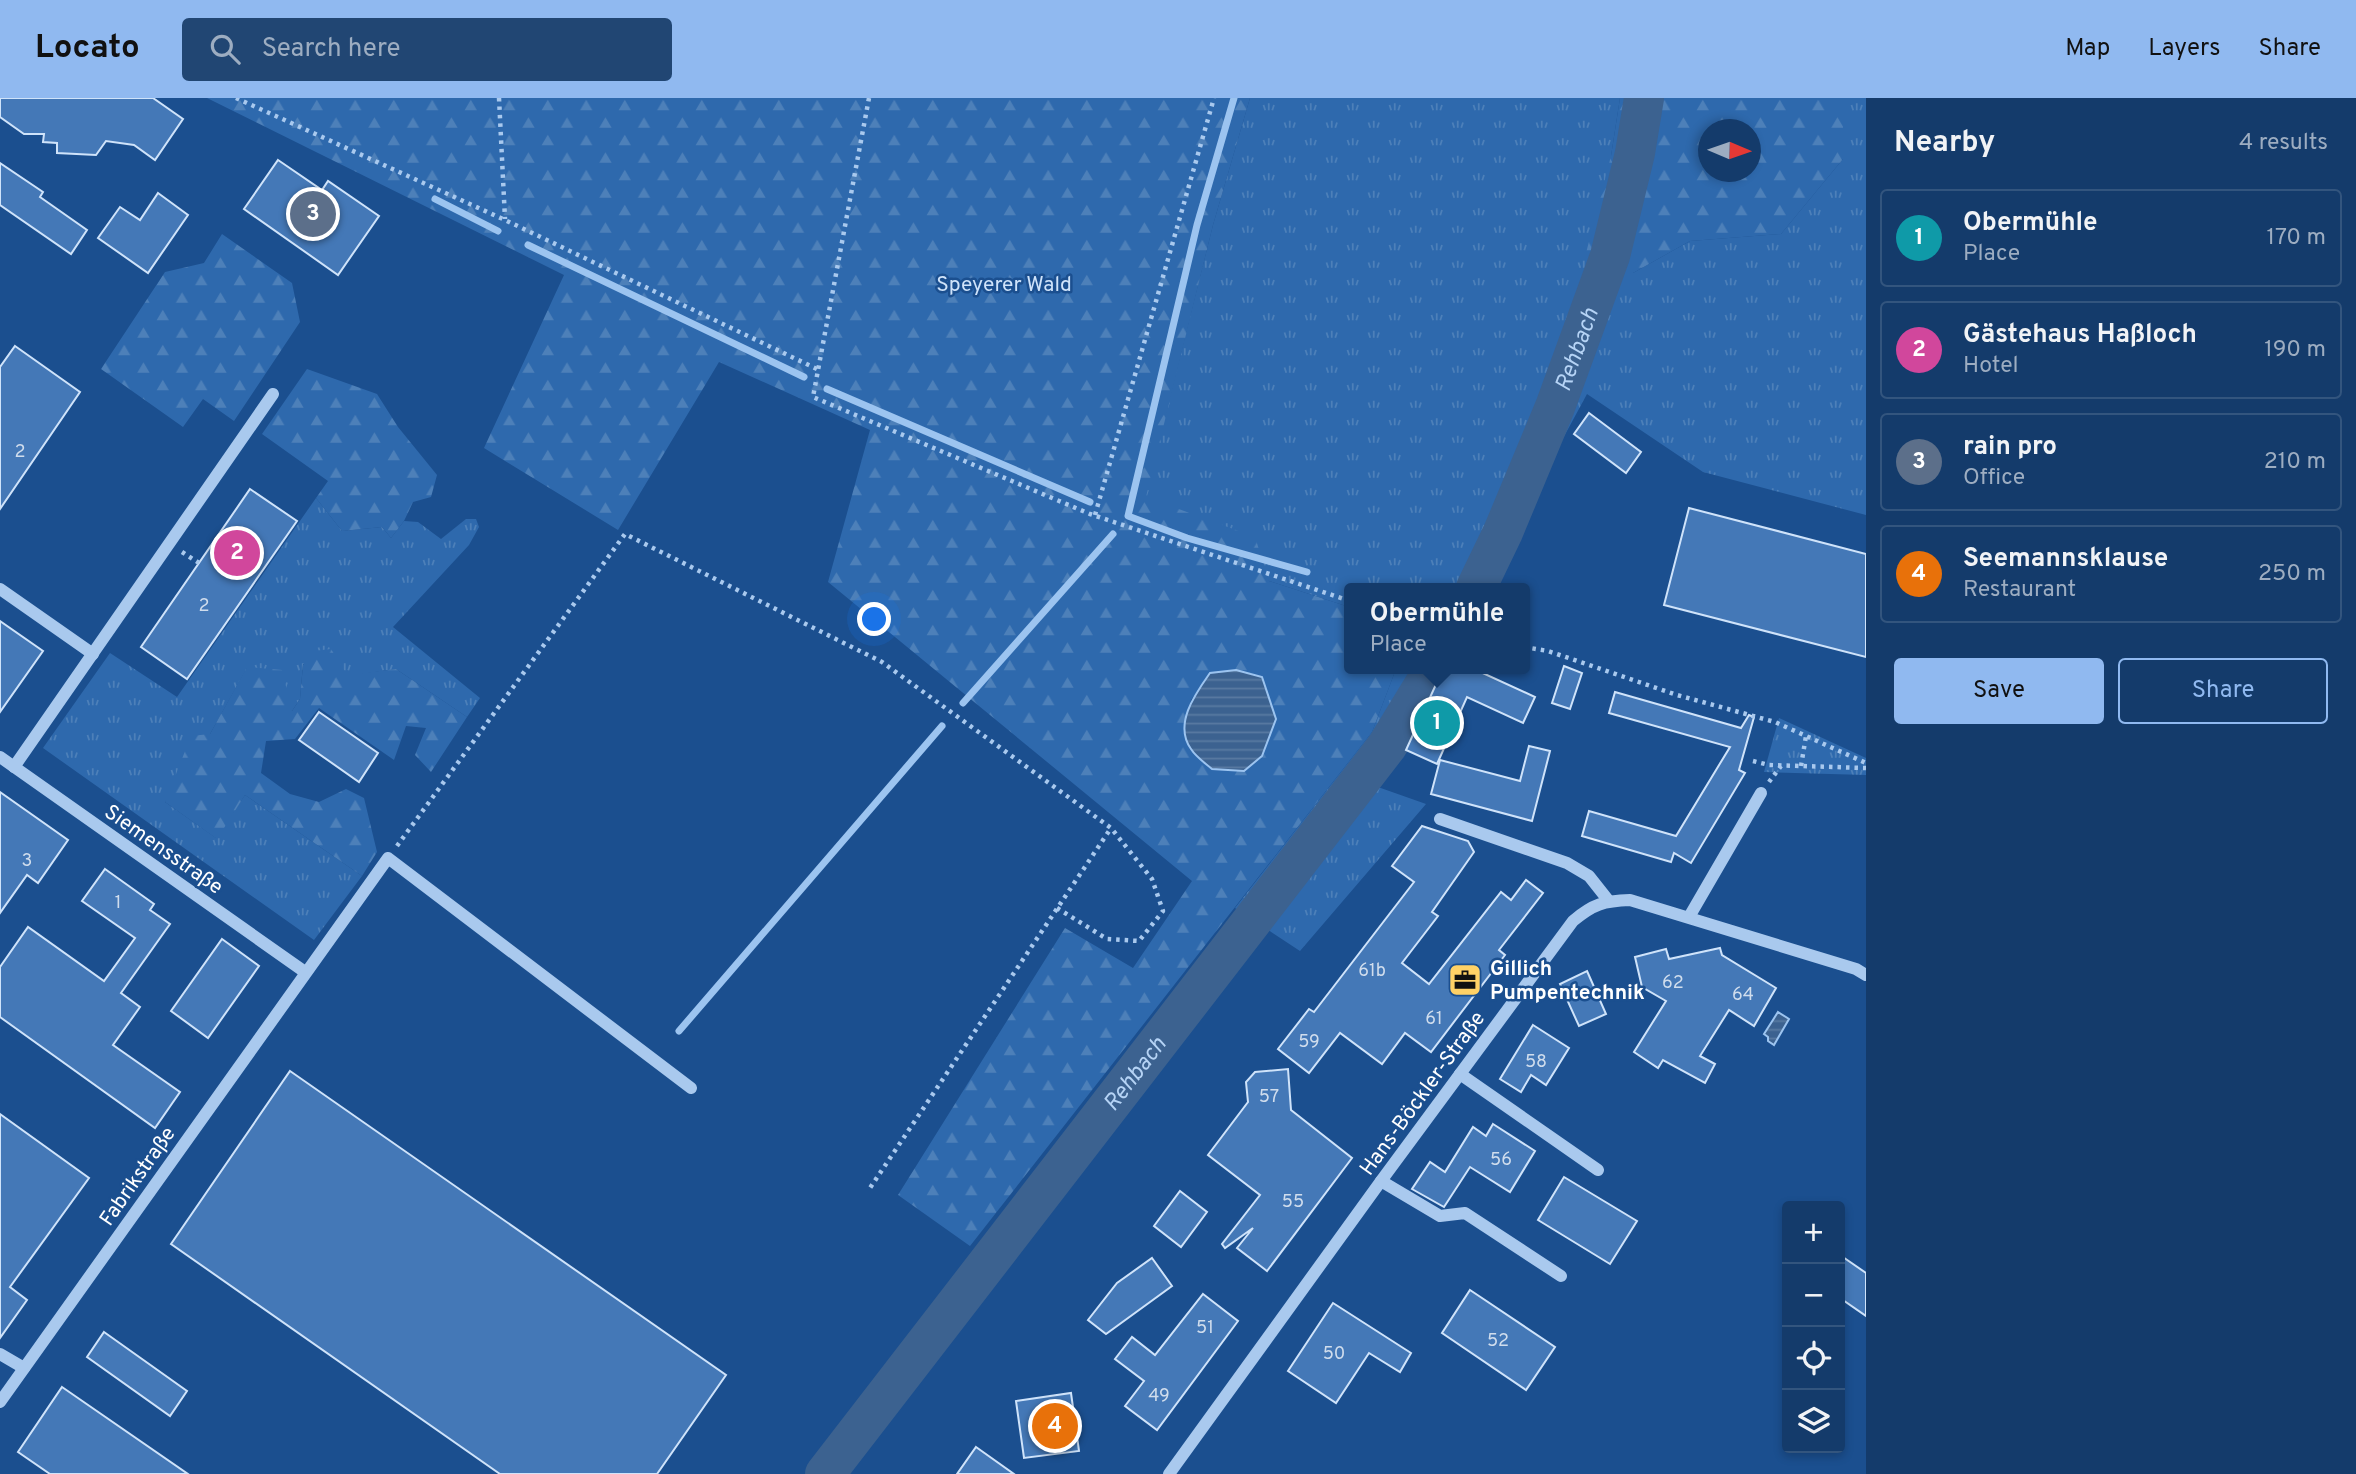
<!DOCTYPE html>
<html lang="en">
<head>
<meta charset="utf-8">
<style>
  :root { --surface:#143b6b; --page:#214673; --text:#f1f3f6; --muted:#9dadc1; --line:#33557e; --accent:#90b9f0 }
  body { margin:0; font-family:Overpass,sans-serif; background:var(--page); color:var(--text) }
  .controls { position:absolute; right:21px; bottom:21px; display:grid; overflow:hidden; border-radius:7px; box-shadow:0 4px 10px #0003 }
  .controls button { width:63px; height:63px; display:grid; place-items:center; padding:0; border:0; border-bottom:2px solid var(--line); background:var(--surface); color:var(--text); font:35px sans-serif }
  .compass { position:absolute; left:1698px; top:21px; width:63px; height:63px; border-radius:50%; background:var(--surface); box-shadow:0 4px 10px #0003; rotate:92deg }
  .you { position:absolute; left:875px; top:522px; width:24px; height:24px; margin:-18px; border:5px solid #fff; border-radius:50%; background:#1a73e8; box-shadow:0 0 0 10px #1a73e833 }
  .badge { display:grid; place-items:center; width:46px; height:46px; border-radius:50%; background:var(--accent); color:#fff; font-size:23px; font-weight:700 }
  .pin { position:absolute; translate:-50% -50%; border:4px solid #fff; box-shadow:0 2px 7px #0006 }
  .popup { position:absolute; left:1344px; top:485px; width:186px; height:91px; box-sizing:border-box; display:grid; place-content:center; border-radius:7px; background:var(--surface); filter:drop-shadow(0 2px 5px #0005); font-size:23px; white-space:nowrap; color:var(--muted) }
  .popup b { font-size:26px; color:var(--text) }
  .popup::after { content:''; position:absolute; left:50%; top:100%; margin-left:-14px; border:14px solid transparent; border-top-color:var(--surface) }
  .list { margin:0; padding:0; list-style:none }
  h2 { display:flex; justify-content:space-between; align-items:center; height:91px; margin:0; padding:0 28px; font-size:30px }
  h2 small { font-size:23px; font-weight:400; color:var(--muted) }
  .list li { display:grid; grid-template-columns:46px 1fr auto; gap:21px; align-items:center; box-sizing:border-box; height:98px; margin:0 14px 14px; padding:0 14px; border:2px solid var(--line); border-radius:7px }
  .list b { display:block; font-size:26px; white-space:nowrap }
  .list p { margin:0; font-size:23px; white-space:nowrap; color:var(--muted) }
  .list em { font-size:23px; font-style:normal; color:var(--muted) }
  .actions { display:flex; gap:14px; padding:21px 28px }
  .actions a { flex:1; padding:16px 0; border:2px solid var(--accent); border-radius:7px; text-align:center; font-size:24px; color:var(--accent) }
  .actions .main { background:var(--accent); color:#111 }
  .icon { flex:none; width:38px; height:38px; fill:none; stroke:currentColor; stroke-width:2; stroke-linecap:round; stroke-linejoin:round }
  .map { position:relative; flex:none; width:1866px; height:1376px; overflow:hidden }
  header { display:flex; align-items:center; gap:42px; box-sizing:border-box; height:98px; padding:0 35px; background:var(--accent); color:#111 }
  header strong { font-size:33px }
  nav { display:flex; gap:38px; margin-inline-start:auto; font-size:24px }
  .search { width:490px; height:63px; background:var(--page); display:flex; align-items:center; gap:18px; box-sizing:border-box; padding:0 24px; border-radius:7px; color:var(--muted); font-size:26px }
  main { display:flex }
  aside { flex:1; background:var(--surface) }
  .map>svg:first-child { display:block }
</style>
</head>
<body>
<header>
<strong>Locato</strong>
<div class="search"><svg class="icon" aria-label="search" viewBox="0 0 24 24"><circle cx="10" cy="10" r="6"/><path d="M15 15l6 6"/></svg>Search here</div>
<nav><a>Map</a><a>Layers</a><a>Share</a></nav>
</header>
<main>
<div class="map">
<svg width="1866" height="1376" viewBox="0 0 1866 1376">
  <defs>
    <pattern id="grass-tufts" width="24" height="20" patternUnits="userSpaceOnUse" patternTransform="scale(1.75)"><rect width="24" height="20" fill="#2e69ad"/><path d="M3 7l-1-3M5 7V3M7 7l1-3M15 17l-1-3M17 17v-4M19 17l1-3" fill="none" stroke="#4d80b9"/></pattern>
    <pattern id="forest-firs" width="22" height="20" patternUnits="userSpaceOnUse" patternTransform="scale(1.75)"><rect width="22" height="20" fill="#2e69ad"/><path d="M5 1l3.5 6h-7zM16 11l3.5 6h-7z" fill="#4d80b9"/></pattern>
    <pattern id="water-rules" width="6" height="5" patternUnits="userSpaceOnUse" patternTransform="scale(1.75)"><rect width="6" height="5" fill="#3c6290"/><path d="M0 2.5h6" fill="none" stroke="#597aa1"/></pattern>
  </defs>
  <rect width="100%" height="100%" fill="#1b4f8f"/>
  <!-- grass -->
  <g fill="url(#grass-tufts)">
    <path d="M1250 0H1620L1611 58 1633 175 1690 143 1781 136 1843 61V0H1866V417L1703 374 1587 296 1482 490H1350L1349 509 1269 483 1145 399 1213 127Z"/>
    <path d="M316 400 342 433 382 429 391 440 404 423 418 424 441 441 466 421H476L479 429 469 447 393 529 480 600 467 619 396 571 347 578 303 566 300 601 292 613 247 570 210 636 165 704 216 740 245 697 362 778 314 842 43 650 110 555 177 599Z"/>
    <path d="M1396 571H1438L1375 688 1426 706 1300 853 1235 810 1372 634Z"/>
    <path d="M1779 620 1866 660V677L1764 674Z"/>
  </g>
  <!-- forest -->
  <g fill="url(#forest-firs)" fill-rule="evenodd">
    <path d="M207 0H1250L1213 127 1146 399 1255 439 1269 483 1349 509 1350 571H1396L1372 634 970 1148 898 1097 1065 830 1133 870 1192 783 828 484 870 332 719 264 618 432 484 350 564 177ZM1210 575 1244 673 1212 671 1190 651 1184 633 1191 602Z"/>
    <path d="M1620 0H1843V61L1781 136 1690 143 1633 175 1585 159 1611 58ZM1708 32H1750V74H1708Z"/>
    <path d="M222 136 292 185 300 224 234 323 203 301 183 329 101 271 165 174 204 165Z"/>
    <path d="M307 271 377 296 398 329 437 377 431 399 413 404 404 423 391 440 382 429 342 433 316 400 328 383 262 336Z"/>
    <path d="M331 551 347 577 396 571 467 619 431 674 415 657 426 630 406 628 394 662 319 610 295 641 266 643 261 675 290 696 319 704 346 691 364 700 377 754 362 778 245 697 217 741 165 704 191 638 210 636 247 569 282 572 292 613 300 601 303 567 313 553Z"/>
  </g>
  <!-- water -->
  <g fill="url(#water-rules)" stroke="#9cc4f0" stroke-width="2">
    <path d="M1236 572 1262 579 1276 621 1262 658 1244 673 1212 671C1205 665 1196 659 1191 651 1173 626 1196 595 1210 575Z"/>
    <path d="M1778 914 1789 921 1774 947 1768 943V939L1764 936Z"/>
  </g>
  <g fill="none" stroke-linecap="round" stroke-linejoin="round">
    <!-- stream -->
    <g stroke="#9cc4f0" stroke-width="7">
      <path d="M1234 0 1197 127 1128 418 1187 440 1307 474"/>
      <path d="M435 101 498 133"/>
      <path d="M528 147 804 279"/>
      <path d="M827 291 1090 404"/>
      <path d="M963 605 1113 436"/>
      <path d="M679 933 942 628"/>
    </g>
    <!-- river -->
    <g stroke="#3c6290" stroke-width="40">
      <path id="s1" d="M1476 490 1503 434 1555 309 1610 158 1635 55 1644 0"/>
      <path id="s2" d="M825 1376 1387 648 1434 571"/>
    </g>
  </g>
  <!-- building -->
  <g fill="#4478b7" stroke="#cfe3fa" stroke-width="2">
    <path d="M0 0H153L183 21 155 62 134 47 106 43 96 57 57 55V45L43 44 44 36H24L0 19Z"/>
    <path d="M278 62 322 92 328 83 379 118 338 177 244 111Z"/>
    <path d="M0 65 43 94 40 99 87 132 71 156 0 107Z"/>
    <path d="M158 95 188 117 148 175 98 140 120 109 140 122Z"/>
    <path d="M15 248 80 294 0 411V269Z"/>
    <path d="M1589 315 1641 354 1626 375 1574 336Z"/>
    <path d="M250 391 297 423 187 581 141 549Z"/>
    <path d="M1689 410 1866 456V559L1664 507Z"/>
    <path d="M0 523 43 553 0 614Z"/>
    <path d="M1564 568 1582 575 1570 611 1552 605Z"/>
    <path d="M1443 571H1474L1535 599 1523 625 1467 599 1437 666 1406 652Z"/>
    <path d="M1615 594 1741 630 1749 617 1754 619 1739 672 1745 675 1691 765 1674 755 1671 764 1582 738 1589 713 1676 738 1730 649 1609 615Z"/>
    <path d="M319 614 378 655 359 684 299 642Z"/>
    <path d="M1529 648 1550 653 1532 723 1431 696 1440 662 1520 683Z"/>
    <path d="M0 694 68 742 38 785 27 777 0 815Z"/>
    <path d="M1422 728 1468 743 1474 754 1432 814 1438 818 1402 865 1429 886 1501 794 1511 802 1526 782 1543 795 1499 852 1505 857 1431 954 1405 935 1382 966 1340 935 1309 975 1278 951 1309 911 1314 914 1414 784 1392 768Z"/>
    <path d="M105 771 154 806 150 812 170 826 121 895 140 909 113 947 180 994 155 1030 0 919V869L28 829 104 883 135 840 82 803Z"/>
    <path d="M222 841 259 868 208 940 171 913Z"/>
    <path d="M1720 850 1722 857 1776 890 1754 928 1729 912 1700 958 1715 966 1705 985 1663 962 1658 970 1634 954 1666 903 1642 889 1635 859 1666 851 1669 861Z"/>
    <path d="M1587 873 1606 916 1579 928 1560 886Z"/>
    <path d="M1533 927 1569 950 1546 987 1531 977 1521 994 1500 981Z"/>
    <path d="M1288 971 1291 1012 1352 1060 1267 1173 1237 1150 1253 1130 1225 1150 1222 1146 1260 1097 1208 1057 1248 1004 1246 984 1255 974Z"/>
    <path d="M290 973 726 1277 657 1376H500L171 1146Z"/>
    <path d="M0 1016 89 1080 10 1189 27 1202 0 1240Z"/>
    <path d="M1493 1026 1535 1053 1510 1094 1470 1069 1444 1109 1412 1091 1430 1064 1445 1074 1473 1029 1486 1038Z"/>
    <path d="M1564 1079 1637 1123 1610 1166 1538 1122Z"/>
    <path d="M1180 1093 1207 1114 1181 1149 1154 1128Z"/>
    <path d="M1840 1157 1866 1175V1218L1840 1200Z"/>
    <path d="M1152 1160 1172 1188 1106 1236 1088 1222 1117 1185Z"/>
    <path d="M1470 1192 1555 1249 1526 1292 1442 1235Z"/>
    <path d="M1203 1196 1238 1223 1157 1332 1125 1308 1144 1283 1115 1261 1132 1239 1155 1257Z"/>
    <path d="M1333 1205 1411 1255 1400 1274 1369 1255 1336 1305 1288 1273Z"/>
    <path d="M104 1234 187 1293 170 1318 87 1259Z"/>
    <path d="M62 1289 188 1376H50L18 1354Z"/>
    <path d="M1071 1295 1079 1353 1024 1360 1016 1303Z"/>
    <path d="M976 1349 1014 1376H957Z"/>
  </g>
  <g fill="none" stroke-linecap="round" stroke-linejoin="round">
    <!-- path -->
    <g stroke="#a9c9ee" stroke-width="4.5" stroke-dasharray="3.5 5" stroke-linecap="butt">
      <path d="M236 0 505 122 817 271"/>
      <path d="M499 0 505 121"/>
      <path d="M869 0 813 299 1090 416 1350 503"/>
      <path d="M1095 417 1214 0"/>
      <path d="M182 454 199 465"/>
      <path d="M1524 549 1548 553 1677 597 1775 624 1866 665"/>
      <path d="M1753 663 1769 667 1866 670"/>
      <path d="M1801 668 1806 638"/>
      <path d="M1769 684 1781 668"/>
      <path d="M397 748 625 436 882 564 1111 730 870 1090"/>
      <path d="M1057 810 1107 841 1139 843 1163 813 1152 781 1111 730"/>
    </g>
    <!-- minor -->
    <g stroke="#a9c9ee" stroke-width="12">
      <path d="M0 491 93 556"/>
      <path d="M0 659 305 874"/>
      <path d="M14 669 273 296"/>
      <path d="M1440 721 1567 765 1589 778 1608 802"/>
      <path d="M1689 819 1761 695"/>
      <path d="M1460 976 1598 1072"/>
      <path d="M1381 1083 1440 1118 1465 1115 1561 1178"/>
      <path d="M0 1256 24 1270"/>
      <path d="M0 1304 388 760 691 990"/>
      <path d="M1169 1376 1381 1083 1573 823C1593 806 1604 803 1630 802L1856 871 1866 877"/>
    </g>
  </g>
  <!-- icons -->
  <defs>
    <symbol id="office-square" viewBox="-11 -11 22 22"><rect x="-9" y="-9" width="18" height="18" rx="4" fill="#ffd166" stroke="#1b4f8f"/><path d="M-6-3h4V-5.5h4V-3h4V5H-6ZM-1-4.5V-3h2v-1.5ZM-6 0V1H6V0Z" fill="#111"/></symbol>
  </defs>
  <g fill-rule="evenodd">
    <use href="#office-square" x="1446" y="863" width="38" height="38"/>
  </g>
  <g text-anchor="middle" stroke-width="5" stroke-linejoin="round" paint-order="stroke">
    <!-- number labels -->
    <g font-size="18" fill="#d0dded">
      <text x="20" y="359">2</text>
      <text x="204" y="513">2</text>
      <text x="27" y="768">3</text>
      <text x="118" y="810">1</text>
      <text x="1372" y="878">61b</text>
      <text x="1673" y="890">62</text>
      <text x="1743" y="902">64</text>
      <text x="1434" y="926">61</text>
      <text x="1309" y="949">59</text>
      <text x="1536" y="969">58</text>
      <text x="1269" y="1004">57</text>
      <text x="1501" y="1067">56</text>
      <text x="1293" y="1109">55</text>
      <text x="1205" y="1235">51</text>
      <text x="1498" y="1248">52</text>
      <text x="1334" y="1261">50</text>
      <text x="1159" y="1303">49</text>
    </g>
    <!-- park labels -->
    <g font-size="21" fill="#cfe3fa" stroke="#1b4f8f">
      <text x="1004" y="193">Speyerer Wald</text>
    </g>
    <!-- street labels -->
    <g font-size="21" fill="#fff" stroke="#1b4f8f">
      <text transform="translate(164 751) rotate(35)" y="7">Siemensstraße</text>
      <text transform="translate(1422 995) rotate(-54)" y="7">Hans-Böckler-Straße</text>
      <text transform="translate(137 1078) rotate(-55)" y="7">Fabrikstraße</text>
    </g>
    <!-- poi labels -->
    <g font-size="21" font-weight="bold" fill="#fff" stroke="#1b4f8f" text-anchor="start">
      <text x="1490" y="877">Gillich<tspan x="1490" dy="24">Pumpentechnik</tspan></text>
    </g>
    <!-- water labels -->
    <g font-size="23" font-style="italic" fill="#b5d3f5" stroke="#1b4f8f">
      <text dy="8" stroke="none"><textPath href="#s1" startOffset="259">Rehbach</textPath></text>
      <text dy="8" stroke="none"><textPath href="#s2" startOffset="506">Rehbach</textPath></text>
    </g>
  </g>
</svg>
<div class="controls">
<button>+</button>
<button>−</button>
<button><svg class="icon" aria-label="locate" viewBox="0 0 24 24"><circle cx="12" cy="12" r="6"/><path d="M12 2v4M12 18v4M2 12h4M18 12h4"/></svg></button>
<button><svg class="icon" aria-label="layers" viewBox="0 0 24 24"><path d="M12 4l9 5-9 5-9-5zM3 14l9 5 9-5"/></svg></button>
</div>
<svg class="compass" viewBox="-18 -18 36 36"><path d="M0-13l5 13h-10z" fill="#e53935"/><path d="M0 13l5-13h-10z" fill="#9dadc1"/></svg>
<div class="you"></div>
<div class="pin badge" style="left:1437px;top:625px;background:#0f9aa8">1</div>
<div class="popup"><b>Obermühle</b>Place</div>
<div class="pin badge" style="left:237px;top:455px;background:#d1479c">2</div>
<div class="pin badge" style="left:313px;top:116px;background:#5c6f8a">3</div>
<div class="pin badge" style="left:1055px;top:1328px;background:#e8710a">4</div>
</div>
<aside>
<h2>Nearby<small>4 results</small></h2>
<ul class="list">
<li><span class="badge" style="background:#0f9aa8">1</span><div><b>Obermühle</b><p>Place</p></div><em>170 m</em></li>
<li><span class="badge" style="background:#d1479c">2</span><div><b>Gästehaus Haßloch</b><p>Hotel</p></div><em>190 m</em></li>
<li><span class="badge" style="background:#5c6f8a">3</span><div><b>rain pro</b><p>Office</p></div><em>210 m</em></li>
<li><span class="badge" style="background:#e8710a">4</span><div><b>Seemannsklause</b><p>Restaurant</p></div><em>250 m</em></li>
</ul>
<div class="actions"><a class="main">Save</a><a>Share</a></div>
</aside>
</main>
</body>
</html>
